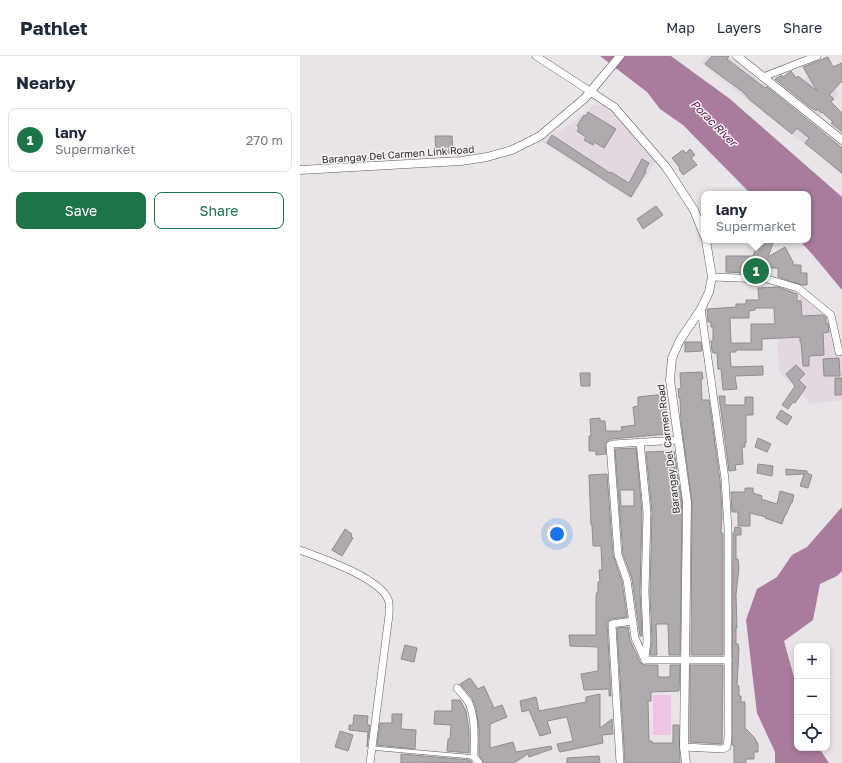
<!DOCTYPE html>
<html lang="en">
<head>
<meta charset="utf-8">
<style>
  :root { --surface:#fff; --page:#f2f2f3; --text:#1f2937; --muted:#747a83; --line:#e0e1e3; --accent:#1d7448 }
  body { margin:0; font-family:"Golos Text",sans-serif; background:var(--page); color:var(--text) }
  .controls { position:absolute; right:12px; bottom:12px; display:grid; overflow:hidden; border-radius:8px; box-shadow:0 2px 6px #0003 }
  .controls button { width:36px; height:36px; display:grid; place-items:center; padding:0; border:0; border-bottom:1px solid var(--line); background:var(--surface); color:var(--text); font:20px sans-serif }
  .you { position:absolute; left:257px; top:478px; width:14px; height:14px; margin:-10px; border:3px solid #fff; border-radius:50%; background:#1a73e8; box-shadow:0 0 0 6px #1a73e833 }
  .badge { display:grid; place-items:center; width:26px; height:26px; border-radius:50%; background:var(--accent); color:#fff; font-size:13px; font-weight:700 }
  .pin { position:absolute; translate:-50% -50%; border:2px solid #fff; box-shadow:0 1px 4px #0006 }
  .popup { position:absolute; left:401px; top:135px; width:110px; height:52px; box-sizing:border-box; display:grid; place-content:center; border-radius:8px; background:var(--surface); filter:drop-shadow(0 1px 3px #0005); font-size:13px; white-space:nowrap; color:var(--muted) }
  .popup b { font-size:15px; color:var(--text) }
  .popup::after { content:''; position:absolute; left:50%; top:100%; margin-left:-8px; border:8px solid transparent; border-top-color:var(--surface) }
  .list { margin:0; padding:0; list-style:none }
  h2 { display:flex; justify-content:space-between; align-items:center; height:52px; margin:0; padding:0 16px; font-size:17px }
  h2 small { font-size:13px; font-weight:400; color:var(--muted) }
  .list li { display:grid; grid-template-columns:26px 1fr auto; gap:12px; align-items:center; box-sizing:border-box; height:64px; margin:0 8px 8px; padding:0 8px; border:1px solid var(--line); border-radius:8px }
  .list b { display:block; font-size:15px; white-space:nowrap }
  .list p { margin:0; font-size:13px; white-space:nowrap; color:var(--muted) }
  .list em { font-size:13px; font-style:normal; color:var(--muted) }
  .actions { display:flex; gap:8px; padding:12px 16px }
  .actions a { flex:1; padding:9px 0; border:1px solid var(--accent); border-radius:8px; text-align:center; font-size:14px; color:var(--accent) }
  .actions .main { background:var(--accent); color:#fff }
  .icon { flex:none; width:22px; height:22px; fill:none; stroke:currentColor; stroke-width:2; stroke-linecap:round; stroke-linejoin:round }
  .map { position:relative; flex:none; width:542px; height:707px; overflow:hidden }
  header { display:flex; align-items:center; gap:24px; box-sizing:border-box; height:56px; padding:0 20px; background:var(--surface); border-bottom:1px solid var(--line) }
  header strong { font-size:19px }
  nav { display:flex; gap:22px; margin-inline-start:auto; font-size:14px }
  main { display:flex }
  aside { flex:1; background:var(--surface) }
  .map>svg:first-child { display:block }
</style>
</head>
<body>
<header>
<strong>Pathlet</strong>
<nav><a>Map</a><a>Layers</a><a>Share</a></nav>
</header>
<main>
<aside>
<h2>Nearby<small></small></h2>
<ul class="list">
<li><span class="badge">1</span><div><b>lany</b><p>Supermarket</p></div><em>270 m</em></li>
</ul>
<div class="actions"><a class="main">Save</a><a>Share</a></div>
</aside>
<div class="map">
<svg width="542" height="707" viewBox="0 0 542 707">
  <rect width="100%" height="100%" fill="#e8e4e7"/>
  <!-- built -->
  <g fill="#e3d8e0">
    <path d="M406 0H428L463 26 542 89V120L529 108 401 7Z"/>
    <path d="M509 18 519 22 539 37 519 62 491 40Z"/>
    <path d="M294 49H305L310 52 356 105 331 143 239 84 255 77 271 68Z"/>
    <path d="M472 229 499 233 530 263 536 297 542 298V344L511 348 479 316 477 268H473Z"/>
  </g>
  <!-- green -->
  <rect fill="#f0c2e3" x="353" y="639" width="18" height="40"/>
  <!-- water -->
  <g fill="#a97b9d">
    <path d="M300 0H371L430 43 542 141V234L513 199 499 184H508V138H451L383 69 360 53 347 36Z"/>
    <path d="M542 451V515L537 520 520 528 513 564 484 585 497 632V692H519L529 707H475V696L457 657 446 564 457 533 477 521 492 499 507 491Z"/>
  </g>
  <!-- building -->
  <g fill="#afaaad" stroke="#8f8b8e" fill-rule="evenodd">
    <path d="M412 0H429L427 3 465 32 467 31 542 92V117L505 87 509 82 497 72 492 78 450 44 443 36 405 8Z"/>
    <path d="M528 1 533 11 542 7V25L529 39 534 43 531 46 542 57V76L531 67 533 66 522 56V57L517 53 516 55 510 51 475 23 482 19 483 21 491 15 496 22 498 20 517 35 503 11Z"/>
    <path d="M288 56 316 73 304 92 294 86 293 89 284 84 286 81 277 75 279 72 277 70 284 59 286 60Z"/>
    <path d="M252 79 310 117 311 116 329 127 342 103 349 107 345 115 346 116 331 141 247 87Z"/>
    <path d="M135 80H152L153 97 136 98Z"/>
    <path d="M390 93 395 99 391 102 397 109 383 119 379 113 380 112 372 102 383 94 386 97Z"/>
    <path d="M356 150 363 159 343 173 337 163Z"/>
    <path d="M459 184H474L468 201 485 191 493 206V209H501V217H507V229H502L478 221V212H464V218L426 216V200H453Z"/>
    <path d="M478 231 497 238V245H501L502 260 523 259 526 261V268L528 267 529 276 523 277 524 299 509 300V310H503L501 286H500V281L462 283V294H436V296H431L430 297 431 311 463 310V319L435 320 437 333 423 334 421 313H418L417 297H413L412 295 411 285H413V271H411V266H408L407 253 436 251V248H446V244H459L458 232ZM455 252H474L475 268H451V287H431L430 262H449V255L455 254Z"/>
    <path d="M385 286H401L402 295 385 296Z"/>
    <path d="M539 302 540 320H524L523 303Z"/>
    <path d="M496 309 505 318 499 324 506 331 495 347 493 346 488 353 482 349 495 330 486 318Z"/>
    <path d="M402 316 403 323H401L402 344H409L420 424 422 456 421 477H423V599H391L392 446 381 365 380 342H379L378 333 381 332 380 317Z"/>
    <path d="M280 317H290V330H281Z"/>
    <rect x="535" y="322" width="7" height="17"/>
    <path d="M365 338 368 378 311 383 307 385 305 388 306 398 296 399V395H289V380H291L290 363 300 362V365H305L306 375H322L321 371 335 369 333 351 338 350V341Z"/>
    <path d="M419 340H425V349H445V341H453V359H446V387H445V391H442L443 408 435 409 436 414 429 415Z"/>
    <path d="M481 354 492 361 487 369 476 362Z"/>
    <path d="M458 382 471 388 467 396 455 391Z"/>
    <path d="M336 392 342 456 340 536 342 580H340L332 523 323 498 315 393ZM320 434H334V450H321Z"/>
    <path d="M374 395 382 446 380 599H369L368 568H356L357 599H350L352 585 350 536 352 456 346 396Z"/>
    <path d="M458 408 473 410 472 420 457 417Z"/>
    <path d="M486 413 507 415V417L512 419 508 432 500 430 504 418 486 419Z"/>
    <path d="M307 418 313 499 322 525 327 561 311 563 307 566 311 640H309V633L284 634 281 618 298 615V591L270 590 269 579H296V540L297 536H298V526H300L299 514H302L301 490H293L292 469H291L289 419Z"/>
    <path d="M445 432H453V437L462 440 461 443 477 448 480 435 494 439 492 447H491L486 459H485L482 468 465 462 466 461 450 457V470H438V456H432L431 436H445Z"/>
    <path d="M435 471 441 472V479H436V503H438L439 511 436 539 437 572H436V588H438L439 593 437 630H439V640H441V646H445V672L454 681 458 688V696H454V703H446V707H434V690L432 689 433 477H434Z"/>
    <path d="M45 473 52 478 51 480 53 482 42 500 32 494Z"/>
    <path d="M328 571 330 584 340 606 344 609H358V621H370V609H380L379 635 351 636V645H348L349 685H352V687H373V669H379L380 707H325L317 572Z"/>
    <path d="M105 589 117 592 114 606 101 603Z"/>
    <path d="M390 609H423L422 688 390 686Z"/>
    <path d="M170 622 178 633 184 630 194 652 202 649 207 661 190 668V692L213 686 216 696 251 690 252 693 229 701 228 698 214 707H184L179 699V673L176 652 172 642 160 628Z"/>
    <path d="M300 638V672L312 663 313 678 302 679 303 687 260 696V695H259L257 688 273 685 267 661 247 665 251 677 240 680 229 654 222 656 220 645 236 641 239 655 286 646V641Z"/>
    <path d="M152 644H160L166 655 169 674V697L147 695 148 683H150L151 669 134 668 135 655H152Z"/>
    <path d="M92 658H102L101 673 116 674 115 693 77 689 80 667H92Z"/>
    <path d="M54 659 68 660 67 669H70L67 691 68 676 49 674V669H53Z"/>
    <path d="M40 675 53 679 48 695 35 691Z"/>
    <path d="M101 698 170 704 172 707 117 706V707H101Z"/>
    <path d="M299 700 300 707H267V702Z"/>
  </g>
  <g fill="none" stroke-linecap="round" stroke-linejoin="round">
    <defs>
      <path id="service" d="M72 692 174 701"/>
      <g id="minor">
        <path d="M236 0 291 36"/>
        <path d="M463 21 517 0"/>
        <path d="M412 221 467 223 498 232 531 259 539 296"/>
        <path d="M340 386 347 456 345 536 347 585 345 602"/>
        <path d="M0 494C23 503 78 521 88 543 90 547 89 554 89 559L70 707"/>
        <path d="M345 604 335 582 327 524 318 499 310 389 313 388 378 384"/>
        <path d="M345 604H428"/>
        <path d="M157 632C161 637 166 642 169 647 176 664 174 683 174 701L179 707"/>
        <path d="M384 691 423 693 427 691 428 680V473L425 423 401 253"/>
        <path d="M320 707 312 568 333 565"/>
      </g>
      <g id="tertiary">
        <path d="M437 0 542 84"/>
        <path d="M291 36 314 51 366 111 394 154 404 179"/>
        <path d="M0 114 161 105 187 101 212 94 240 80 285 42 320 0"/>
        <path d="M386 707 384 691 387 446 370 324 372 302 380 284 401 253 409 236 412 221 406 184"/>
      </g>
    </defs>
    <!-- service casing -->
    <use href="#service" stroke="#5f5b5e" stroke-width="4.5"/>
    <!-- minor casing -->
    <use href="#minor" stroke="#5f5b5e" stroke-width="8"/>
    <!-- tertiary casing -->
    <use href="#tertiary" stroke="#5f5b5e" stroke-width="9"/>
    <!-- service -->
    <use href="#service" stroke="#fff" stroke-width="3.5"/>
    <!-- minor -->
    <use href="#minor" stroke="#fff" stroke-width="7"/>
    <!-- tertiary -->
    <use href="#tertiary" stroke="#fff" stroke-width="8"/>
  </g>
  <g text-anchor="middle" stroke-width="3" stroke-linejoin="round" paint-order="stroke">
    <!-- street labels -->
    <g font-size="10" fill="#2b292b" stroke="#f6f1f4">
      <text transform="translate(98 98) rotate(-4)" y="4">Barangay Del Carmen Link Road</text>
      <text transform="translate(368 393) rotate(-97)" y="4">Barangay Del Carmen Road</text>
    </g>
    <!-- water labels -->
    <g font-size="11" font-style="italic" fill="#551c4a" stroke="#f6f1f4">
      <text transform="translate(414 67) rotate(45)" y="4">Porac River</text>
    </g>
  </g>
</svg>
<div class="controls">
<button>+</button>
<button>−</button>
<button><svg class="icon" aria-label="locate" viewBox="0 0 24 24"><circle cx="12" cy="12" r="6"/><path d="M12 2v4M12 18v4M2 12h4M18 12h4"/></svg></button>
</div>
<div class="you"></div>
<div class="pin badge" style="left:456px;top:215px">1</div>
<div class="popup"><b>lany</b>Supermarket</div>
</div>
</main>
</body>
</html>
